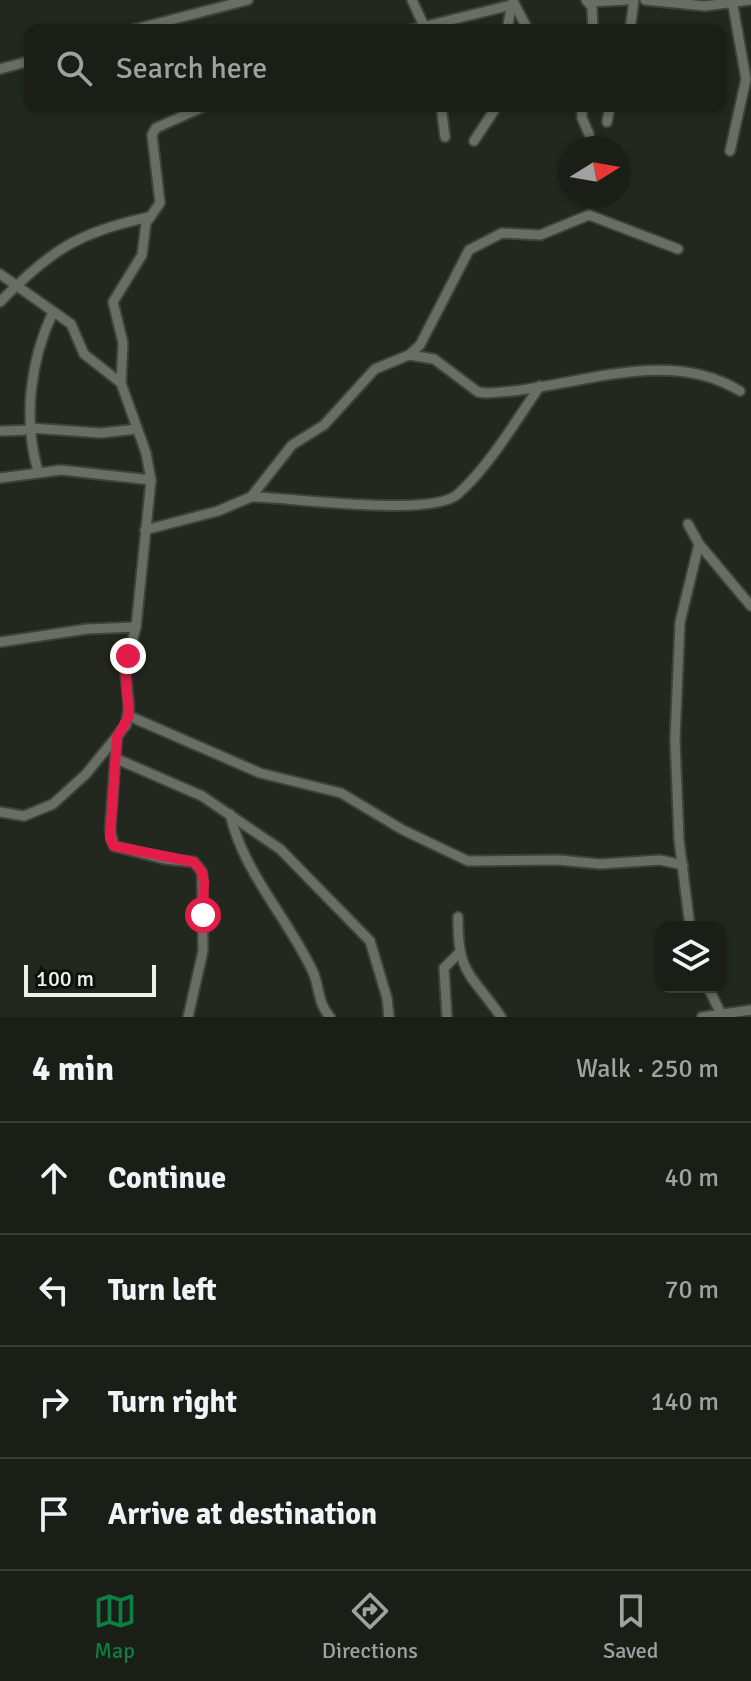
<!DOCTYPE html>
<html lang="en">
<head>
<meta charset="utf-8">
<style>
  :root { --surface:#1a1e17; --page:#232720; --text:#f1f3f6; --muted:#9fa2a1; --line:#383c36; --accent:#0b8043 }
  body { margin:0; font-family:Signika,sans-serif; background:var(--page); color:var(--text) }
  .controls { position:absolute; right:24px; bottom:24px; display:grid; overflow:hidden; border-radius:16px; box-shadow:0 2px 6px #0004 }
  .controls button { width:72px; height:72px; display:grid; place-items:center; padding:0; border:0; border-bottom:2px solid var(--line); background:var(--surface); color:var(--text); font:40px sans-serif }
  .compass { position:absolute; left:559px; top:136px; width:72px; height:72px; border-radius:50%; background:var(--surface); box-shadow:0 2px 6px #0004; rotate:79deg }
  .scale { position:absolute; left:24px; bottom:20px; width:132px; box-sizing:border-box; padding-left:8px; border:4px solid #edf1eb; border-top:0; font-size:22px; line-height:28px; white-space:nowrap; color:#edf1eb; -webkit-text-stroke:6px #0e100c; paint-order:stroke }
  .stop { position:absolute; width:24px; height:24px; margin:-18px; border:6px solid #e11d48; border-radius:50%; background:#fff }
  .stop.end { background:#e11d48; border-color:#fff; box-shadow:0 2px 8px #0008 }
  .list { margin:0; padding:0; list-style:none }
  h2 { display:flex; justify-content:space-between; align-items:center; height:104px; margin:0; padding:0 32px; font-size:34px }
  h2 small { font-size:26px; font-weight:400; color:var(--muted) }
  .list li { display:grid; grid-template-columns:52px 1fr auto; gap:24px; align-items:center; box-sizing:border-box; height:112px; padding:0 32px; border-top:2px solid var(--line) }
  .list b { display:block; font-size:30px; white-space:nowrap }
  .list em { font-size:26px; font-style:normal; color:var(--muted) }
  .icon { flex:none; width:44px; height:44px; fill:none; stroke:currentColor; stroke-width:2; stroke-linecap:round; stroke-linejoin:round }
  .map { position:relative; flex:none; width:751px; height:1017px; overflow:hidden }
  .search { position:absolute; background:var(--surface); box-shadow:0 2px 6px #0004; left:24px; right:24px; top:24px; height:88px; display:flex; align-items:center; gap:20px; box-sizing:border-box; padding:0 28px; border-radius:16px; color:var(--muted); font-size:30px }
  .sheet { height:552px; background:var(--surface) }
  nav { display:flex; justify-content:space-around; align-items:center; box-sizing:border-box; height:112px; border-top:2px solid var(--line); background:var(--surface); font-size:22px; color:var(--muted) }
  nav a { display:grid; justify-items:center; gap:4px }
  nav .on { color:var(--accent) }
  .map>svg:first-child { display:block }
</style>
</head>
<body>
<div class="map">
<svg width="751" height="1017" viewBox="0 0 751 1017">
  <rect width="100%" height="100%" fill="#23281f"/>
  <g fill="none" stroke-linecap="round" stroke-linejoin="round">
    <defs>
      <g id="minor">
        <path d="M412 0 426 30"/>
        <path d="M586 0 592 7 593 30"/>
        <path d="M645 0 705 6 750 0"/>
        <path d="M513 1 528 30"/>
        <path d="M590 2 627 0"/>
        <path d="M132 30 248 0"/>
        <path d="M410 30 511 5"/>
        <path d="M507 30 512 3"/>
        <path d="M630 30 634 0"/>
        <path d="M0 69 30 61"/>
        <path d="M441 106 445 137"/>
        <path d="M582 106V118L589 134"/>
        <path d="M607 122 610 106"/>
        <path d="M474 141 497 106"/>
        <path d="M730 151 746 79 732 0"/>
        <path d="M0 274 71 324 84 354 121 383 146 453 151 480 136 627 125 668 129 706 126 725 86 774 53 804 24 816 0 812"/>
        <path d="M0 302C50 251 78 232 149 217"/>
        <path d="M409 355 434 359 478 392 486 393C569 391 664 344 740 391"/>
        <path d="M121 383 123 343 113 302 142 255 146 223 160 203 152 135 156 128 205 106"/>
        <path d="M30 428 101 433 137 429"/>
        <path d="M0 431 30 430"/>
        <path d="M38 471C23 419 30 361 53 312"/>
        <path d="M0 478 61 470 151 480"/>
        <path d="M251 497C291 497 431 518 458 494 490 465 515 422 540 386"/>
        <path d="M688 524 699 544 751 606"/>
        <path d="M145 530 218 511 251 497 292 445 324 425 375 369 409 355 420 345 469 250 502 233 540 235 589 215 678 249"/>
        <path d="M0 642 87 629 136 627"/>
        <path d="M129 716 260 773 341 793 403 830 468 861 559 860 600 864 660 860 683 865"/>
        <path d="M117 737 110 830 114 846 164 859 194 862 202 872 203 951 188 1017"/>
        <path d="M117 759 202 796 280 849 370 941 387 998 389 1017"/>
        <path d="M230 814C243 872 288 918 313 972 320 988 317 1002 330 1017"/>
        <path d="M458 917C457 975 472 974 501 1017"/>
        <path d="M690 927 679 840 675 739 680 622 699 544"/>
        <path d="M708 987 722 1016"/>
        <path d="M447 1017 444 968 459 953"/>
        <path d="M702 1017 751 1010"/>
      </g>
    </defs>
    <!-- minor casing -->
    <use href="#minor" stroke="#3e423a" stroke-width="13"/>
    <!-- minor -->
    <use href="#minor" stroke="#686e64" stroke-width="9"/>
  </g>
  <g fill="none" stroke-linecap="round" stroke-linejoin="round">
    <!-- route -->
    <path stroke="#e11d48" stroke-width="10" d="M128 656 125 668 129 716 117 737 110 839 114 846 194 862 202 872 204 881 203 915"/>
  </g>
</svg>
<div class="controls">
<button><svg class="icon" aria-label="layers" viewBox="0 0 24 24"><path d="M12 4l9 5-9 5-9-5zM3 14l9 5 9-5"/></svg></button>
</div>
<svg class="compass" viewBox="-18 -18 36 36"><path d="M0-13l5 13h-10z" fill="#e53935"/><path d="M0 13l5-13h-10z" fill="#9fa2a1"/></svg>
<div class="scale">100 m</div>
<div class="stop" style="left:203px;top:915px"></div>
<div class="stop end" style="left:128px;top:656px"></div>
<div class="search"><svg class="icon" aria-label="search" viewBox="0 0 24 24"><circle cx="10" cy="10" r="6"/><path d="M15 15l6 6"/></svg>Search here</div>
</div>
<section class="sheet">
<h2>4 min<small>Walk · 250 m</small></h2>
<ul class="list">
<li><svg class="icon" aria-label="ahead" viewBox="0 0 24 24"><path d="M12 20V5M6 11l6-6 6 6"/></svg><div><b>Continue</b></div><em>40 m</em></li>
<li><svg class="icon" aria-label="left" viewBox="0 0 24 24"><path d="M17 20v-9H6M10 6l-5 5 5 5"/></svg><div><b>Turn left</b></div><em>70 m</em></li>
<li><svg class="icon" aria-label="right" viewBox="0 0 24 24"><path d="M7 20v-9h11M14 6l5 5-5 5"/></svg><div><b>Turn right</b></div><em>140 m</em></li>
<li><svg class="icon" aria-label="arrive" viewBox="0 0 24 24"><path d="M6 21V4h12l-3 4 3 4H6"/></svg><div><b>Arrive at destination</b></div></li>
</ul>
</section>
<nav>
<a class="on"><svg class="icon" aria-label="map" viewBox="0 0 24 24"><path d="M3 6l6-2 6 2 6-2v14l-6 2-6-2-6 2zM9 4v14M15 6v14"/></svg>Map</a>
<a><svg class="icon" aria-label="directions" viewBox="0 0 24 24"><path d="M12 3l9 9-9 9-9-9zM9 14v-3h6M13 9l2 2-2 2"/></svg>Directions</a>
<a><svg class="icon" aria-label="saved" viewBox="0 0 24 24"><path d="M7 4h10v16l-5-4-5 4z"/></svg>Saved</a>
</nav>
</body>
</html>
